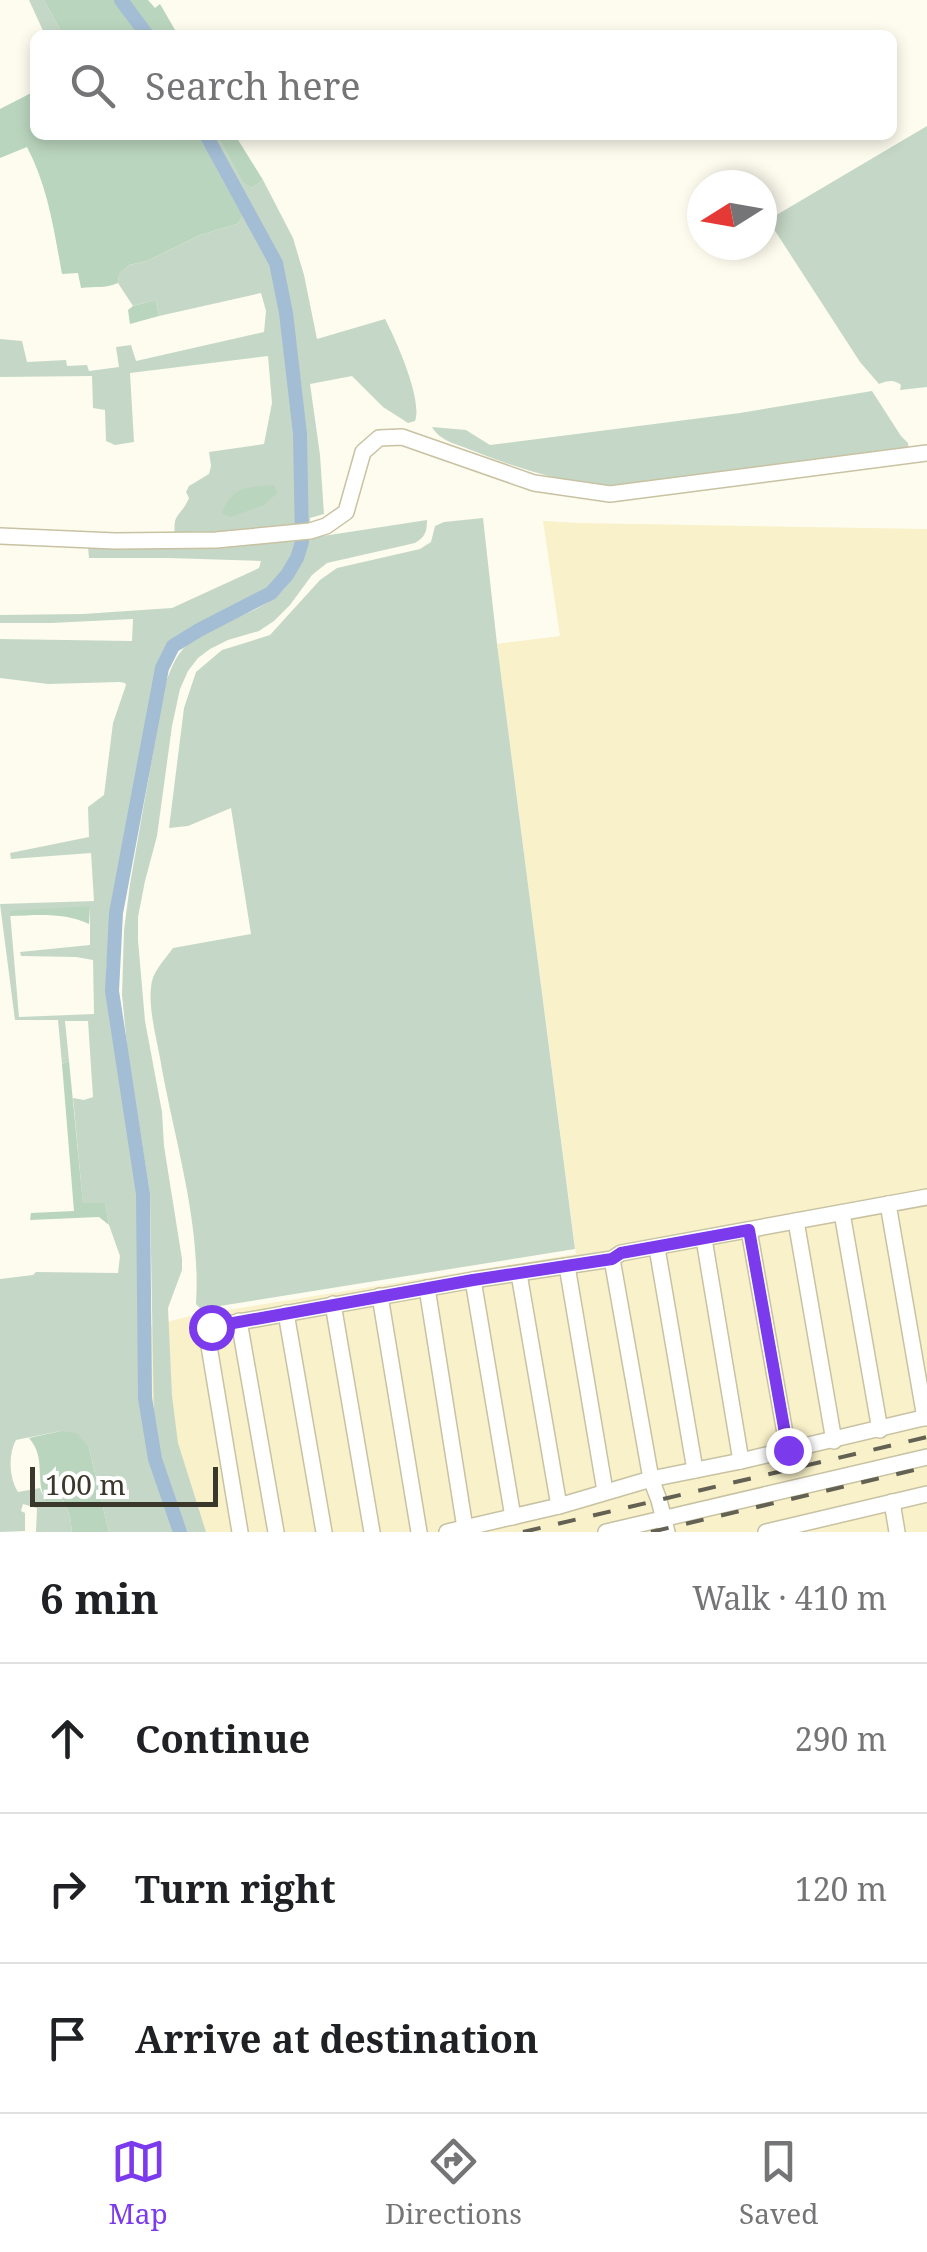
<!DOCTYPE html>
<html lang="en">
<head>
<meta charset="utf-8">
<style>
  :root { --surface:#fff; --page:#f2f2f2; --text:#202124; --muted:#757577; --line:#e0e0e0; --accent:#7c3aed }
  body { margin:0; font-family:"Noto Serif",serif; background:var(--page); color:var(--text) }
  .compass { position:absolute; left:687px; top:170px; width:90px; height:90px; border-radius:50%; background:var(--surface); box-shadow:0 5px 15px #0003; rotate:259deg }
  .scale { position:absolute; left:30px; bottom:25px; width:188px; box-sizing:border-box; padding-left:10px; border:5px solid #3a372b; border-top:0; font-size:28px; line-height:35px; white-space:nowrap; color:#3a372b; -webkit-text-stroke:8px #fff; paint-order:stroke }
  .stop { position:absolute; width:30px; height:30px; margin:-22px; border:8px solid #7c3aed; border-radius:50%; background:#fff }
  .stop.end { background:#7c3aed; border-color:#fff; box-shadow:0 2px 10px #0008 }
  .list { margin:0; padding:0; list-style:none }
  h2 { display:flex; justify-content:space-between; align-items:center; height:130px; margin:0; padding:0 40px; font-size:42px }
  h2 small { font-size:32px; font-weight:400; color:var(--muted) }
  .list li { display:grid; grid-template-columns:65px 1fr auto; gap:30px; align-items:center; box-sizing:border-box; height:150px; padding:0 40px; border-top:2px solid var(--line) }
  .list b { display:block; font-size:38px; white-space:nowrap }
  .list em { font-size:32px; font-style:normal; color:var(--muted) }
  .icon { flex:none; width:55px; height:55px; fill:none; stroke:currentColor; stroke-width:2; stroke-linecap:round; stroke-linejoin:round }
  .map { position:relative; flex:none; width:927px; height:1532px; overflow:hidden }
  .search { position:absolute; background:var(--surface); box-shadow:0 5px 15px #0003; left:30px; right:30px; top:30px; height:110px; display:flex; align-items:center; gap:25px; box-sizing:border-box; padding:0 35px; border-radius:15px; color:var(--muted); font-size:38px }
  .sheet { height:580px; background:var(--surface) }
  nav { display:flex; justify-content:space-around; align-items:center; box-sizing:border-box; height:140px; border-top:2px solid var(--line); background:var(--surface); font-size:28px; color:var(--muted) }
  nav a { display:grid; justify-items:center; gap:5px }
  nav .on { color:var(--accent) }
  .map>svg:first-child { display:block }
</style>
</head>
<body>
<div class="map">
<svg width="927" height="1532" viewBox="0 0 927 1532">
  <rect width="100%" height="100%" fill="#fefcef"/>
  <!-- built -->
  <path fill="#f8f1c9" d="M543 521 578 523 927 529V1532H180L155 1459 145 1397 144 1328 190 1316 576 1254 497 644 560 636Z"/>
  <!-- green -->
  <g fill="#c5d8c7" fill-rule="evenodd">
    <path d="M29 0H44L63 35H45Z"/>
    <path d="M927 126V387L900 390 901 385C893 379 888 381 879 384L860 362 768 220Z"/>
    <path d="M198 135H217L243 181 252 188 263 180 293 238 304 275 317 339 385 319C396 340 423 400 415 421L408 423 383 407 352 376 310 384 320 455 324 514 310 518V526L240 533 175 535C172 512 182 516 189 498L186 492 189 486 209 474 211 466 209 452 264 444 272 403 268 356 130 373 134 442 115 445 106 441 105 410 93 408 92 376 0 377V339L22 341 27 362 66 360 67 366 87 365 89 371 119 367 116 347 131 345 136 361 264 332 266 311 261 293 159 316 156 302H148L133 306 118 283 119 274 129 265 147 261 200 235 237 224 241 219V213Z"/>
    <path d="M872 391 901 436 908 443 909 451 609 487C560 482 516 468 471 450 456 444 440 441 432 427L466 430 490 445 740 413Z"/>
    <path d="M483 518 497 644 575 1249 201 1309 196 1304C201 1220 174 1140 160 1058 156 1036 147 1003 152 981 155 969 166 958 173 948L251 934 231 808 188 826 169 828 184 708 196 672 222 650 270 635 320 580 337 568 420 549 431 542 435 526 444 522Z"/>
    <path d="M427 520C427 532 425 537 415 543L327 563 312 575 290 605 274 621 259 631 228 640 210 649 198 658 188 671 180 689 172 726 157 836 145 881 138 917V940L145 1021 162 1112 164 1146 182 1259V1270L168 1308 172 1396 178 1443 206 1532H187L162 1460 154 1422 150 1194 127 1046 122 995 124 930 130 884 165 684C170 672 174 659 183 649 210 620 258 618 285 588 297 573 304 556 310 538Z"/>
    <path d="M296 541 289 562 268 589 178 639 165 653 152 685 109 937 106 972 108 998 140 1198 139 1350 140 1399 144 1430 149 1455 174 1532H109L89 1448 61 1431 16 1440C8 1454 9 1478 18 1492L40 1488 42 1494 63 1500 70 1516 72 1532H36L37 1508 23 1504 21 1511 25 1513V1531L0 1532V1279L33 1275 36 1272 118 1273 120 1256 109 1225 105 1204H83L73 1098 84 1100 93 1097 88 1021H65L69 1061 62 1064 58 1020H15L0 904 94 901 91 853 11 859 10 853 89 837 88 807 104 795 113 723 126 685 125 683 120 682 48 684 0 678V639L132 641 133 619 51 623H0V615L83 614 172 608 259 568 261 561 168 558H89L88 547 244 545ZM90 907V945L20 952 21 956 76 957 93 960 94 1014 19 1017 10 912Z"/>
  </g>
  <!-- forest -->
  <g fill="#bad5bd">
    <path d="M44 0H114L130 16 142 35H63Z"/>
    <path d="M126 0H148L155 8 160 4 178 35H154Z"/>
    <path d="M35 91V135H198L241 213V219L237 224 200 235 147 261 129 265 119 274 118 283C105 289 95 286 81 288L78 273 62 274C54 230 48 187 27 147L0 158V109Z"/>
    <path d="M217 135H235L263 180 252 188 243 182Z"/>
    <path d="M148 302H156L159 316 130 324 128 310 133 306Z"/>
    <path d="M274 485 277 493 264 505 231 517 222 513C232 485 249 488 274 485Z"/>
    <path d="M90 906 89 924C64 912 38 915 10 916V911Z"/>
    <path d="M69 1061 83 1203H105L109 1225 99 1217 30 1220 31 1213 74 1211 62 1064Z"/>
    <path d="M61 1431 77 1433 89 1448 109 1532H72L70 1516 63 1500 46 1501C34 1479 47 1459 29 1438Z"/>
  </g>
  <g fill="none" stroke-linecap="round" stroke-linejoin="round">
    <!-- canal -->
    <g stroke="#a3bdd4" stroke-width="14">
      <path d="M121 0 147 35"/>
      <path d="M180 1532 155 1459 145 1398 143 1194 112 991 116 913 162 668 173 646 199 630 271 593 287 575 297 558 302 542 300 434 286 313 276 263 206 135"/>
    </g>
    <defs>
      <g id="minor">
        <path d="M0 536 115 541 216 540 310 531 326 526 346 512 363 452 379 438 402 437 534 483 610 494 927 453"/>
        <path d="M888 1204 925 1418"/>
        <path d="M842 1213 880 1430"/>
        <path d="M796 1221 834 1441"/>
        <path d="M749 1230 788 1450"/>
        <path d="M704 1239 741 1461"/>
        <path d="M657 1248 695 1470"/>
        <path d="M612 1259 651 1479 659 1500 667 1532"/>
        <path d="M567 1266 605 1491"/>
        <path d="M519 1274 559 1506"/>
        <path d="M473 1280 513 1517"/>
        <path d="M427 1288 465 1528"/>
        <path d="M380 1296 419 1532"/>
        <path d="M333 1304 372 1532"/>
        <path d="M286 1313 324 1532"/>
        <path d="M239 1321 276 1532"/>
        <path d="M892 1502 897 1532"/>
        <path d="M240 1532 207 1334 211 1327 473 1280 612 1259 621 1253 927 1197"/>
        <path d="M447 1532 559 1506 651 1479 741 1461 927 1417"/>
        <path d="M606 1532 927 1457"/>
        <path d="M766 1532 927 1494"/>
      </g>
    </defs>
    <!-- minor casing -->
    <use href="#minor" stroke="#c8c2a3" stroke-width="18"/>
    <!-- minor -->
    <use href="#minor" stroke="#fff" stroke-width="15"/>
    <!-- rail -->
    <g stroke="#636054" stroke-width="4" stroke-dasharray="18 18" stroke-linecap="butt">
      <path d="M523 1532 927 1437"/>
      <path d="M651 1532 927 1467"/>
    </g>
  </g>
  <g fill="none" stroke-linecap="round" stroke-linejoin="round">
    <!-- route -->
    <path stroke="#7c3aed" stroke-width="12" d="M211 1327 473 1280 612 1259 621 1253 749 1230 788 1450"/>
  </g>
</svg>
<svg class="compass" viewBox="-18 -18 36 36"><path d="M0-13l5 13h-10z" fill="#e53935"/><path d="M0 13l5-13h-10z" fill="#757577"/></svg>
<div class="scale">100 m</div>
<div class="stop" style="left:211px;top:1327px"></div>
<div class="stop end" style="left:788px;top:1450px"></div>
<div class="search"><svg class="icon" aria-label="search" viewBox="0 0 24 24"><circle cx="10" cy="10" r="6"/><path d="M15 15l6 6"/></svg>Search here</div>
</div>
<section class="sheet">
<h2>6 min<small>Walk · 410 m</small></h2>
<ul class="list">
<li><svg class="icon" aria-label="ahead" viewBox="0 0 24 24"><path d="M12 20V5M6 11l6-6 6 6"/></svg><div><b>Continue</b></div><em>290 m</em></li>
<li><svg class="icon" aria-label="right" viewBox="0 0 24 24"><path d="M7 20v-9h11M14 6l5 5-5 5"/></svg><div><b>Turn right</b></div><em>120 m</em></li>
<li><svg class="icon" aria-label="arrive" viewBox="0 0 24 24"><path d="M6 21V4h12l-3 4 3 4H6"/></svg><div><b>Arrive at destination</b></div></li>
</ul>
</section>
<nav>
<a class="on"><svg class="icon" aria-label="map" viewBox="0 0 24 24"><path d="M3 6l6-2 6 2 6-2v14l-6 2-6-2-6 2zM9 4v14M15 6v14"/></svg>Map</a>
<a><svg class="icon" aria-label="directions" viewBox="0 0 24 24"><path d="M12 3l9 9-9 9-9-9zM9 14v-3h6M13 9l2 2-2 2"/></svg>Directions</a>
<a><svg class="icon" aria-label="saved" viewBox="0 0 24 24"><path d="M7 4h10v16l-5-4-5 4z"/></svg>Saved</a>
</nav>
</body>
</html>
